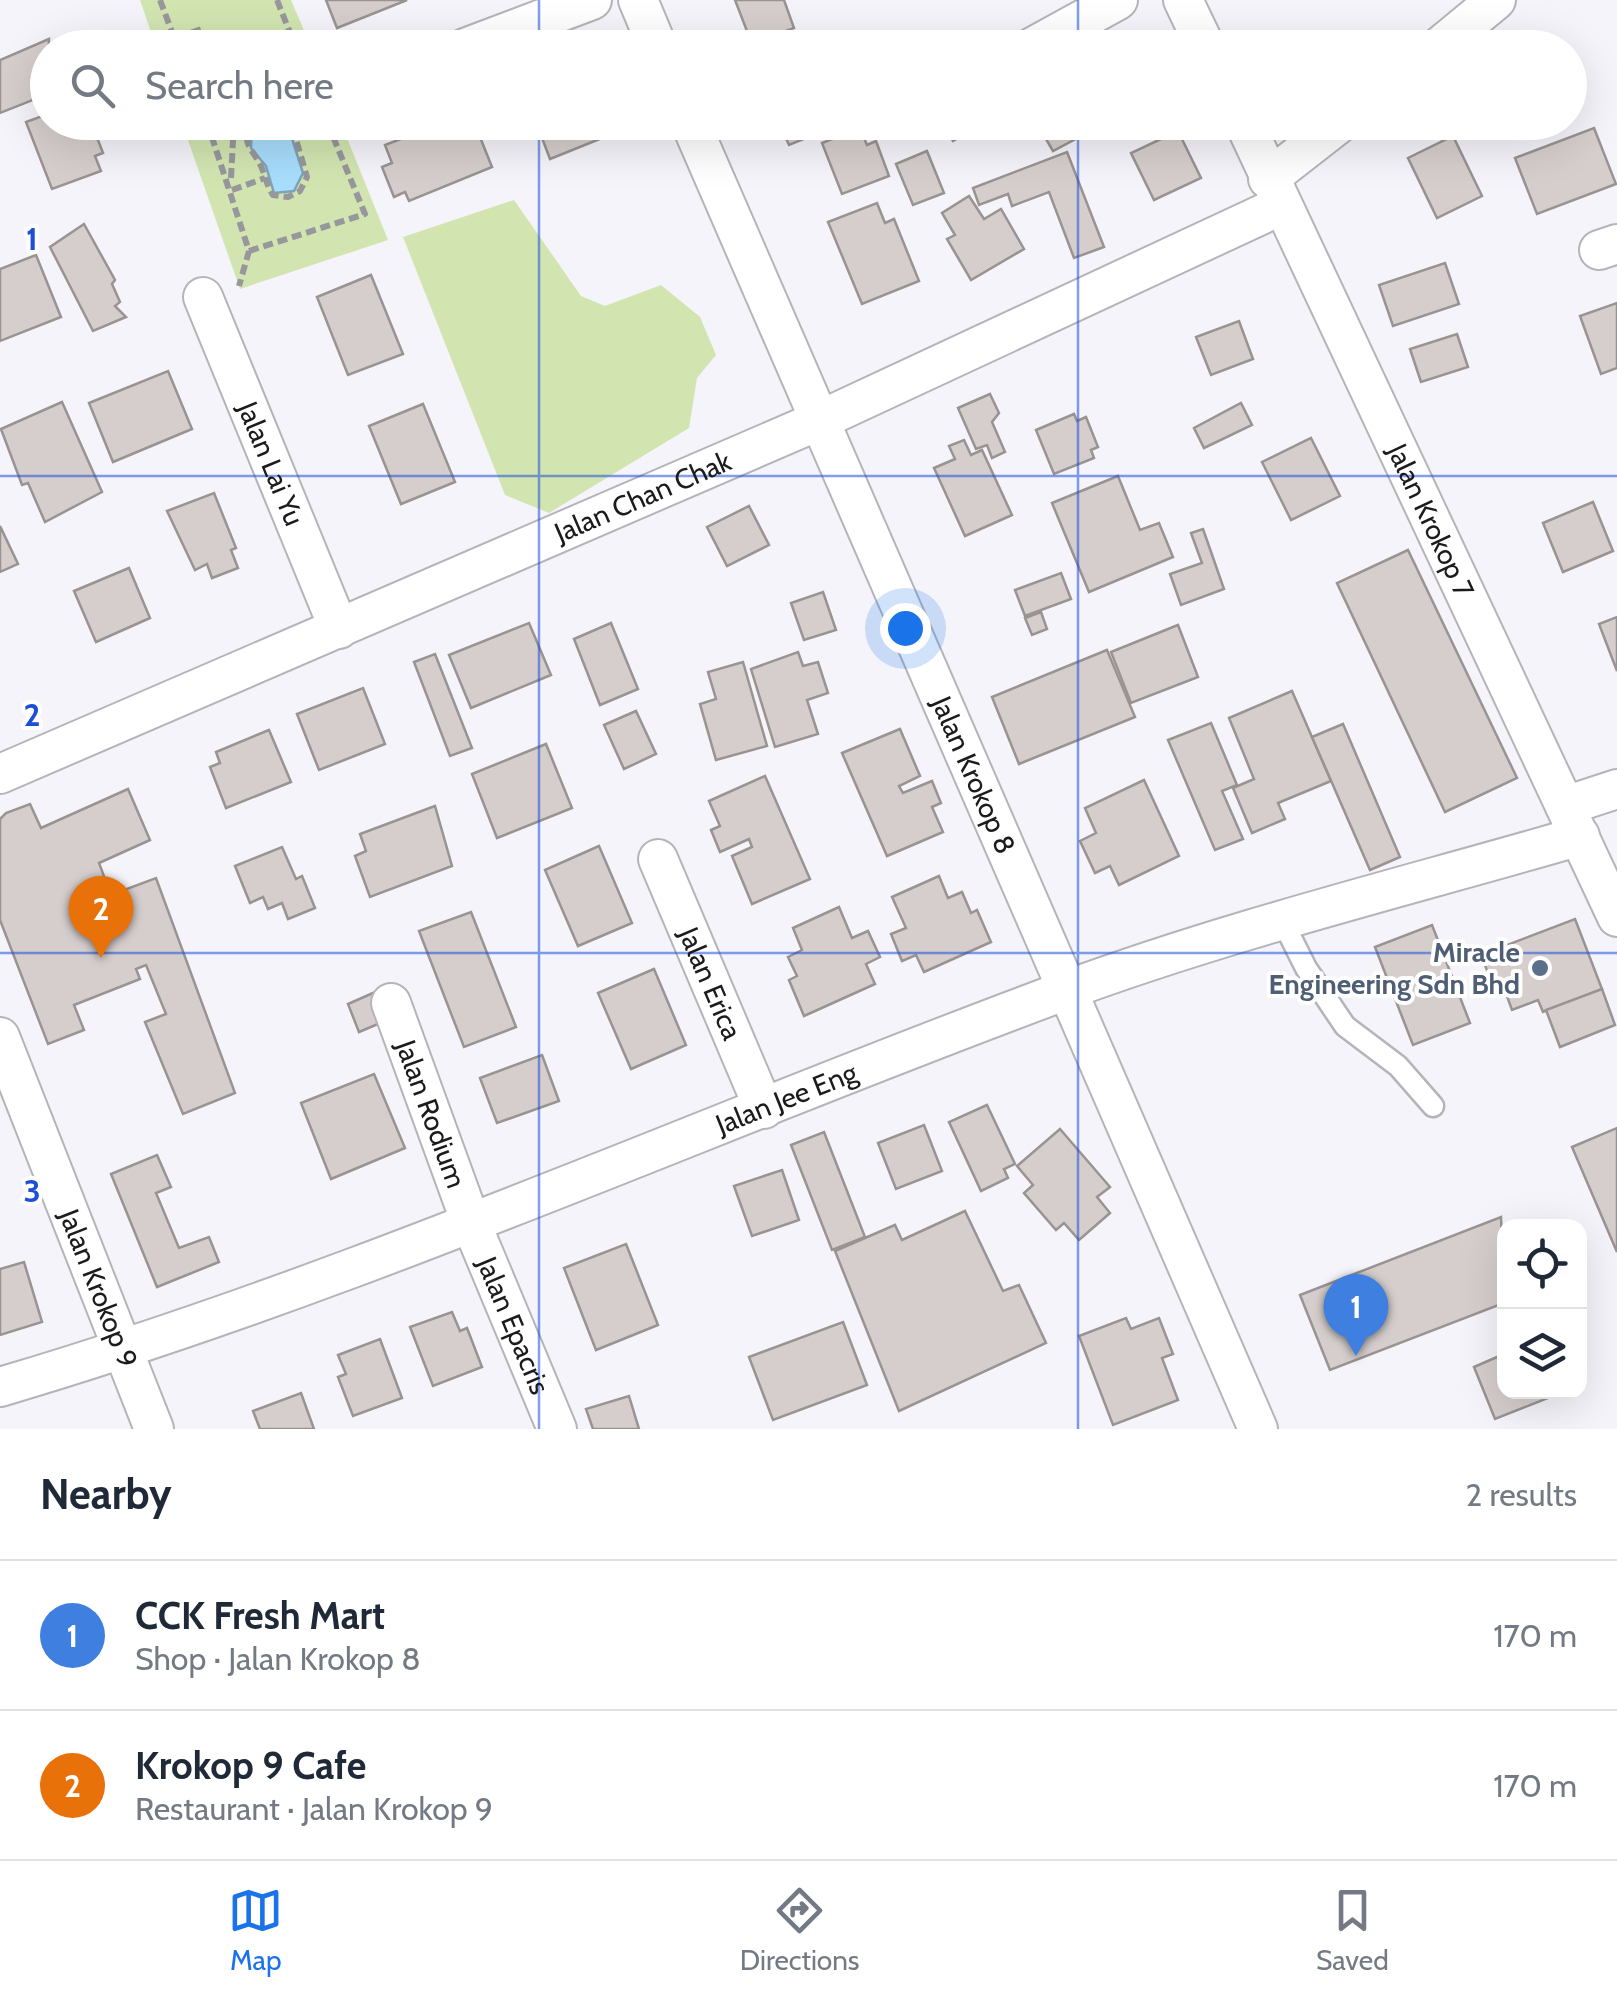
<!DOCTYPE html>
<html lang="en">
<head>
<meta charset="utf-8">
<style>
  :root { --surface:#fff; --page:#f2f2f3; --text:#1f2937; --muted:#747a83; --line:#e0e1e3; --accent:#1a73e8 }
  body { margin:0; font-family:Cabin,sans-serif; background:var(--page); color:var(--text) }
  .controls { position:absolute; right:30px; bottom:30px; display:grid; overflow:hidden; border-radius:20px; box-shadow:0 10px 40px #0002 }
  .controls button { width:90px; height:90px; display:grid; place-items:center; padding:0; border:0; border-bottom:2px solid var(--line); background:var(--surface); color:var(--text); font:50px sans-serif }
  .you { position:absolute; left:905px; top:628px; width:35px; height:35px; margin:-25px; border:8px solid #fff; border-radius:50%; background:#1a73e8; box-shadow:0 0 0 15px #1a73e833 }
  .badge { display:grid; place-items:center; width:65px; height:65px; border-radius:50%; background:var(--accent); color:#fff; font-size:32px; font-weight:700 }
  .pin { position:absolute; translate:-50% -82px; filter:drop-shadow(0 2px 5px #0008) }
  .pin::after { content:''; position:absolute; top:52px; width:35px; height:30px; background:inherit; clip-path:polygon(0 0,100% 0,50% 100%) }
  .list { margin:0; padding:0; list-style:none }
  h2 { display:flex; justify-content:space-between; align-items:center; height:130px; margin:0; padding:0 40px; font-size:42px }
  h2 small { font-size:32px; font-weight:400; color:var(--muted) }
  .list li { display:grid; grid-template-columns:65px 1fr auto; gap:30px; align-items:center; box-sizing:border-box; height:150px; padding:0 40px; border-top:2px solid var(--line) }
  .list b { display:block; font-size:38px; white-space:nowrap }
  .list p { margin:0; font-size:32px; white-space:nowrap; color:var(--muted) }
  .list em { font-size:32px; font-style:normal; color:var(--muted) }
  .icon { flex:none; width:55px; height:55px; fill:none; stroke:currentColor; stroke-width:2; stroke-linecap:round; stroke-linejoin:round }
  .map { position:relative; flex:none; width:1617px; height:1429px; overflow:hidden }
  .search { position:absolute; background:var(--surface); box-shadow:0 10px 40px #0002; left:30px; right:30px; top:30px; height:110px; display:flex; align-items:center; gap:25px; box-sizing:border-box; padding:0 35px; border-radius:55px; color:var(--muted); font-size:38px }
  .sheet { height:430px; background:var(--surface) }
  nav { display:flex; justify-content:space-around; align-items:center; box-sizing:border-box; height:140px; border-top:2px solid var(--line); background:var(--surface); font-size:28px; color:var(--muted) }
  nav a { display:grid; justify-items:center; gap:5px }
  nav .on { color:var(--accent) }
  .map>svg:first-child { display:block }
</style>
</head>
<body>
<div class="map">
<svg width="1617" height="1429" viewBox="0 0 1617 1429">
  <rect width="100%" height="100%" fill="#f4f4fa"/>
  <!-- green -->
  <g fill="#d2e5b1">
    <path d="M140 0H291L311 47H156Z"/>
    <path d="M182 123H341L388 240 240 289Z"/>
    <path d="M514 200 581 296 605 306 661 285 700 317 716 355 697 378 689 428 549 513 505 495 403 237Z"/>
  </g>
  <!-- water -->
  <path fill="#a8ddfc" stroke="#7ea3b9" stroke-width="2.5" d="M252 122 287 123 303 173 294 191 274 193 266 166 251 148Z"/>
  <!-- building -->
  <g fill="#d5cecd" stroke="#999392" stroke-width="2.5">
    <path d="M326 0H407L337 28Z"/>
    <path d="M735 0H784L794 28 752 44Z"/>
    <path d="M199 28 206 48H187L182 34Z"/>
    <path d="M843 33 849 48H808Z"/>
    <path d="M1128 35 1136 48H1108Z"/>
    <path d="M49 39 48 94 0 113V60Z"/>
    <path d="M48 114V122H91L103 153 95 156 101 171 52 189 26 122Z"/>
    <path d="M416 122H474L492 167 409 201 405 192 394 197 382 167 392 163 385 145 406 137 409 126Z"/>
    <path d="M536 122H619L622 130 550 159Z"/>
    <path d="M752 122H835L836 126 789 145 780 125 757 134Z"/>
    <path d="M942 122H985L953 141Z"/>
    <path d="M1048 122H1076L1083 135 1053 151 1039 127Z"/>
    <path d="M860 128 867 145 876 141 889 176 842 194 822 143Z"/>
    <path d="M1594 128 1616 184 1537 214 1515 158Z"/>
    <path d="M1178 131 1201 178 1154 200 1131 153Z"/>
    <path d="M1453 136 1482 196 1437 218 1408 158Z"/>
    <path d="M927 151 944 193 913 205 896 164Z"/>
    <path d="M1067 152 1104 247 1074 258 1049 192 1012 206 1008 194 979 205 973 188Z"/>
    <path d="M969 196 984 219 1001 209 1024 249 971 280 947 239 955 235 942 213Z"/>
    <path d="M877 203 885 223 894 219 919 281 862 304 828 222Z"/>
    <path d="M84 224 115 280 112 284 120 302 115 306 126 317 93 331 50 247Z"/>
    <path d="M36 255 61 317 0 341V269Z"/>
    <path d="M1445 263 1459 304 1393 326 1379 285Z"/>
    <path d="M371 275 403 354 348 375 317 297Z"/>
    <path d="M1617 303V368L1601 374 1580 316Z"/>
    <path d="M1239 321 1253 359 1211 375 1196 337Z"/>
    <path d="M1457 334 1468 367 1421 382 1410 349Z"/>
    <path d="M168 371 192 429 113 462 89 403Z"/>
    <path d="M990 394 999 413 992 422 1005 452 992 458 987 445 976 449 958 408Z"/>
    <path d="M62 402 102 492 45 522 28 483 22 485 1 429Z"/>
    <path d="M1241 403 1252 425 1204 448 1194 428Z"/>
    <path d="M423 404 455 482 401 504 369 426Z"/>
    <path d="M1074 414 1077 421 1086 417 1098 447 1091 450 1094 458 1054 474 1036 430Z"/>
    <path d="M1311 438 1340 496 1291 520 1262 462Z"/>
    <path d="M964 440 971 455 982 450 1012 515 965 536 934 468 955 459 949 446Z"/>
    <path d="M1118 476 1140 530 1159 523 1173 557 1089 592 1052 503Z"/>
    <path d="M214 493 236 548 231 550 238 568 212 578 207 564 195 570 167 511Z"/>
    <path d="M1593 502 1613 551 1563 572 1543 523Z"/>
    <path d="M749 506 769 545 727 566 707 527Z"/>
    <path d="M0 526 18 564 0 572Z"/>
    <path d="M1203 529 1224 589 1181 605 1170 574 1202 563 1191 533Z"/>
    <path d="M1408 550 1517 778 1445 812 1337 583Z"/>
    <path d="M129 568 150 618 96 642 74 591Z"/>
    <path d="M1061 573 1071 599 1025 616 1015 590Z"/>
    <path d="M823 592 836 630 804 640 791 603Z"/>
    <path d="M1041 612 1047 629 1032 635 1025 618Z"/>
    <path d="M1617 617V671L1599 624Z"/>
    <path d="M529 623 551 675 471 708 449 655Z"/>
    <path d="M611 623 638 689 600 705 574 639Z"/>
    <path d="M1178 625 1198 677 1131 703 1111 652Z"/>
    <path d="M1107 650 1135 717 1019 764 992 697Z"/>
    <path d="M798 652 803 666 818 662 828 693 807 700 818 734 775 747 751 669Z"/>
    <path d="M435 654 472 748 450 756 414 662Z"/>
    <path d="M743 662 767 746 716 760 700 704 716 699 708 672Z"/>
    <path d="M363 688 385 744 319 770 297 714Z"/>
    <path d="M1292 691 1331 781 1278 803 1285 819 1252 833 1233 788 1254 779 1229 718Z"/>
    <path d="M636 711 656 754 624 769 604 725Z"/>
    <path d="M1211 723 1237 785 1222 791 1243 839 1215 850 1168 740Z"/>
    <path d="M1343 724 1400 857 1370 870 1312 737Z"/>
    <path d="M900 729 920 776 899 786 903 793 932 781 941 803 932 807 943 832 887 856 842 753Z"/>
    <path d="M269 730 291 782 226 808 210 767 220 763 216 752Z"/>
    <path d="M546 744 572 808 497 838 472 774Z"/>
    <path d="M765 776 810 879 752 904 732 856 752 847 749 839 720 852 711 830 720 826 709 801Z"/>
    <path d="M1144 780 1179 856 1119 885 1110 866 1095 873 1080 841 1096 833 1085 808Z"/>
    <path d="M128 789 150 840 99 863 111 895 156 878 235 1093 183 1114 145 1022 166 1014 146 965 136 969 140 979 74 1005 84 1030 48 1044 0 920V819L6 813 30 804 41 828Z"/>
    <path d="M435 806 452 866 370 897 355 856 366 851 360 834Z"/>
    <path d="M599 846 632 923 578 946 545 870Z"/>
    <path d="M282 847 296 879 302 876 315 908 288 919 282 903 268 909 263 897 250 903 235 866Z"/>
    <path d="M939 876 948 898 962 892 971 913 977 910 991 942 924 972 916 955 902 961 891 934 906 928 892 897Z"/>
    <path d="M839 907 852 938 868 931 880 957 866 964 875 984 804 1016 789 980 797 976 788 957 802 950 793 928Z"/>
    <path d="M471 912 516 1027 464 1047 419 931Z"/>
    <path d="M1575 919 1602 989 1543 1012 1538 1000 1512 1010 1501 980 1492 983 1481 955Z"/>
    <path d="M1432 925 1470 1023 1413 1045 1375 947Z"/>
    <path d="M654 969 686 1045 631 1069 598 993Z"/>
    <path d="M1602 989 1615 1025 1560 1047 1546 1010Z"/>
    <path d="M373 993 385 1021 359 1032 348 1004Z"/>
    <path d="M542 1055 559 1101 497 1123 480 1078Z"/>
    <path d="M374 1074 405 1148 331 1179 301 1103Z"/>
    <path d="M987 1105 1015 1164 1004 1169 1008 1178 981 1191 949 1122Z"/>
    <path d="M924 1125 942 1171 896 1189 878 1143Z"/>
    <path d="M1617 1128V1252L1572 1147Z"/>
    <path d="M1060 1129 1110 1187 1097 1197 1110 1213 1079 1240 1064 1223 1056 1230 1024 1193 1033 1185 1017 1166Z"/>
    <path d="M824 1132 865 1237 832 1250 791 1145Z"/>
    <path d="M157 1155 171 1187 156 1193 179 1248 209 1237 219 1262 157 1287 111 1174Z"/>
    <path d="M782 1170 799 1220 752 1236 734 1186Z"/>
    <path d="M965 1211 1003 1291 1019 1285 1046 1343 899 1411 835 1251 895 1225 902 1240Z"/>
    <path d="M1501 1217 1504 1303 1330 1370 1300 1295Z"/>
    <path d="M626 1244 658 1325 596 1350 564 1268Z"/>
    <path d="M24 1262 42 1322 0 1335V1269Z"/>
    <path d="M452 1312 460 1331 467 1328 482 1367 433 1386 410 1327Z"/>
    <path d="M1126 1318 1131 1329 1159 1318 1173 1354 1162 1358 1178 1400 1113 1425 1079 1336Z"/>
    <path d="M843 1322 867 1385 773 1420 749 1357Z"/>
    <path d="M380 1339 402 1398 353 1416 338 1377 346 1374 338 1355Z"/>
    <path d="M1504 1354V1392H1563L1495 1419 1474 1367Z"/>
    <path d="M301 1393 314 1429H260L253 1411Z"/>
    <path d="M629 1396 639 1429H593L586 1409Z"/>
  </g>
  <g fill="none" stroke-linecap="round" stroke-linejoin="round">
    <defs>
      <path id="lane" d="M1283 922 1306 968 1345 1026 1398 1066 1433 1106"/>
      <g id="street">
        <path d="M638 0 658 48"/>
        <path d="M1183 0 1206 48"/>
        <path d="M465 48 592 0"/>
        <path d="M1031 48 1118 0"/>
        <path d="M1438 48 1496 0"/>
        <path id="s1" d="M690 122 1258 1429"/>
        <path id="s2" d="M1244 122 1617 917"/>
        <path d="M1268 179 1341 122"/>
        <path d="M1599 250 1617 244"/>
        <path id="s3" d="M203 297 339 629"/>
        <path id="s4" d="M0 774 818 421 1280 206"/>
        <path d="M1565 806 1617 789"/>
        <path id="s5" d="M658 859 764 1109"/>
        <path id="s6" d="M391 1003 471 1223 557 1429"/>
        <path id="s7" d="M0 1037 154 1429"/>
        <path id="s8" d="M0 1387C363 1280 709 1122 1064 991 1232 929 1408 886 1580 836"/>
      </g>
    </defs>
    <!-- lane casing -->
    <use href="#lane" stroke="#b4b4ba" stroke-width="25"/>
    <!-- street casing -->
    <use href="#street" stroke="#b4b4ba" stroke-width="42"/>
    <!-- path -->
    <g stroke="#97979c" stroke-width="6" stroke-dasharray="10 5" stroke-linecap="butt">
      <path d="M160 0 178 48"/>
      <path d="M277 0 296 48"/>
      <path d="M207 122 249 251 239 286"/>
      <path d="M248 122C241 147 256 151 263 171 267 181 267 186 273 195L288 197 300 191 307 177 291 122"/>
      <path d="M231 178 234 122"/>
      <path d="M232 190 265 178"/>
      <path d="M249 251 365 214 327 122"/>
    </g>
    <!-- lane -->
    <use href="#lane" stroke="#fff" stroke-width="20"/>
    <!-- street -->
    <use href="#street" stroke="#fff" stroke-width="38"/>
  </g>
  <!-- grid -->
  <path fill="none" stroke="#1d4ed8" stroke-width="2.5" stroke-opacity="0.55" d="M539 0V48M1078 0V48M539 122V1429M1078 122V1429M0 476H1617M0 953H1617"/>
  <!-- markers -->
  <circle fill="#5c6f8a" stroke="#fff" stroke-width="4" cx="1540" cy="968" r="10"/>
  <g text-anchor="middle" stroke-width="8" stroke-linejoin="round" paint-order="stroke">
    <!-- street labels -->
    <g font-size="28" fill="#1b1b1d" stroke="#fff">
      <text dy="10" stroke="none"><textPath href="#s3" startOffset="180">Jalan Lai Yu</textPath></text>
      <text dy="10" stroke="none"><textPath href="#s4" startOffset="700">Jalan Chan Chak</textPath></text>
      <text dy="10" stroke="none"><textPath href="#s2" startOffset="440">Jalan Krokop 7</textPath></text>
      <text dy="10" stroke="none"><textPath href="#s1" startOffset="712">Jalan Krokop 8</textPath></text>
      <text dy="10" stroke="none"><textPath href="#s5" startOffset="135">Jalan Erica</textPath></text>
      <text dy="10" stroke="none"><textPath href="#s8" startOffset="838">Jalan Jee Eng</textPath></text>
      <text dy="10" stroke="none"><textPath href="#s6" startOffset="118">Jalan Rodium</textPath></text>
      <text dy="10" stroke="none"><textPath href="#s7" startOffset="270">Jalan Krokop 9</textPath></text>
      <text dy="10" stroke="none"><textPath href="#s6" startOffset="345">Jalan Epacris</textPath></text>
    </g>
    <!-- service labels -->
    <g font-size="28" font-weight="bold" fill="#4e5e75" stroke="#fff" text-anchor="end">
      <text x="1520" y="962">Miracle<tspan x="1520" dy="32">Engineering Sdn Bhd</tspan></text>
    </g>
  </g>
  <g font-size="32" text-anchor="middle" font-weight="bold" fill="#1d4ed8" stroke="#fff" stroke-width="8" stroke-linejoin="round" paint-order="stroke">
    <text x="32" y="250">1</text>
    <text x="32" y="726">2</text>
    <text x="32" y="1202">3</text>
  </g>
</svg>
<div class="controls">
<button><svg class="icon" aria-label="locate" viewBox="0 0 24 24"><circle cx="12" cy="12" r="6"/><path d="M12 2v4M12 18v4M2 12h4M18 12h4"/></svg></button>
<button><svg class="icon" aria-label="layers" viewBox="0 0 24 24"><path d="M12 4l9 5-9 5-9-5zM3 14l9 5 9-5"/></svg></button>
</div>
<div class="you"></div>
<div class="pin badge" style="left:1356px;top:1356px;background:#3f7fe0">1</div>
<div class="pin badge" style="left:101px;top:958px;background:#e8710a">2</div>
<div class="search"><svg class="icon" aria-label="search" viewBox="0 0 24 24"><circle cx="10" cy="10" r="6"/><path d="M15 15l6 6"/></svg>Search here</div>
</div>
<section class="sheet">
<h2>Nearby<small>2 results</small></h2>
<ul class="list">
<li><span class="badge" style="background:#3f7fe0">1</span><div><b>CCK Fresh Mart</b><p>Shop · Jalan Krokop 8</p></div><em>170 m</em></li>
<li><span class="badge" style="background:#e8710a">2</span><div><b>Krokop 9 Cafe</b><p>Restaurant · Jalan Krokop 9</p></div><em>170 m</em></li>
</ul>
</section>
<nav>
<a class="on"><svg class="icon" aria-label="map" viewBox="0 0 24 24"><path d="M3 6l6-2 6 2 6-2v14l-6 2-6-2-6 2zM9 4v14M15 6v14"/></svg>Map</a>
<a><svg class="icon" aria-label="directions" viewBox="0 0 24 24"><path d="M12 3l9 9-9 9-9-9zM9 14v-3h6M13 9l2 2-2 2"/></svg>Directions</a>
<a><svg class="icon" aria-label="saved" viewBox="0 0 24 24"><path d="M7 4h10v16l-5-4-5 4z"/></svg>Saved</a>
</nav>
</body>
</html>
